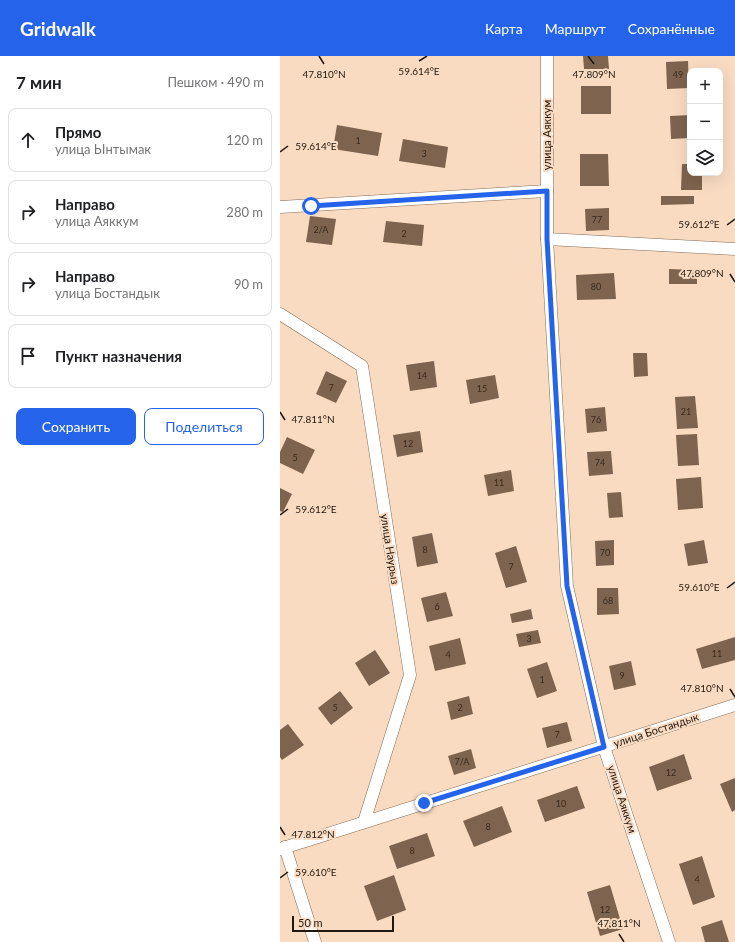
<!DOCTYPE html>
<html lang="ru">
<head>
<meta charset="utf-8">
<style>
  :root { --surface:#fff; --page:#f6f6f6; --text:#202124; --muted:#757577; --line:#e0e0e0; --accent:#2563eb }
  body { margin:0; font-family:Lato,sans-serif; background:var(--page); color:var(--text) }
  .controls { position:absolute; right:12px; top:12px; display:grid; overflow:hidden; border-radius:8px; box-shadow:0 4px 16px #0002 }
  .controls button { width:36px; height:36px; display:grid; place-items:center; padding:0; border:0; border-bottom:1px solid var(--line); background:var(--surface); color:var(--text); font:20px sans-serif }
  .scale { position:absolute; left:12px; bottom:10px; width:102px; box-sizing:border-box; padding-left:4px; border:2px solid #21170e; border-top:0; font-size:11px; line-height:14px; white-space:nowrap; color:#21170e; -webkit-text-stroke:3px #f9dbc2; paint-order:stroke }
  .stop { position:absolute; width:12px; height:12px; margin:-9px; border:3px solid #2563eb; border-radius:50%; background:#fff }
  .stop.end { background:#2563eb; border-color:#fff; box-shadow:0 1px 4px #0008 }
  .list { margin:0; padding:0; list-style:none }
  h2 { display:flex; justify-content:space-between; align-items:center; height:52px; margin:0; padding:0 16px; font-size:17px }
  h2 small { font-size:13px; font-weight:400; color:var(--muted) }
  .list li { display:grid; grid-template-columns:26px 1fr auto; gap:12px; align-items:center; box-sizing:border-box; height:64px; margin:0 8px 8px; padding:0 8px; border:1px solid var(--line); border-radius:8px }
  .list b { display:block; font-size:15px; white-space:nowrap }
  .list p { margin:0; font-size:13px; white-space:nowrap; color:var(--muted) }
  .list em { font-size:13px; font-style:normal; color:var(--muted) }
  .actions { display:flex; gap:8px; padding:12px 16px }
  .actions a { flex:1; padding:9px 0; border:1px solid var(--accent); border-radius:8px; text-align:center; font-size:14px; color:var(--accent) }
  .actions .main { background:var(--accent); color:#fff }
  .icon { flex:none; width:22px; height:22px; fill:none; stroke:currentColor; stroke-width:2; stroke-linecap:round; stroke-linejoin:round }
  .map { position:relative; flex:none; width:455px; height:886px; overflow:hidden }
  header { display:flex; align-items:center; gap:24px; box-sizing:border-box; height:56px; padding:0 20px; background:var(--accent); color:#fff }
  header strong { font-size:19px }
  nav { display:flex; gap:22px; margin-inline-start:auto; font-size:14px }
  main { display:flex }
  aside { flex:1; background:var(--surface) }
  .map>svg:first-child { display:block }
</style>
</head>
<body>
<header>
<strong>Gridwalk</strong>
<nav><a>Карта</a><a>Маршрут</a><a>Сохранённые</a></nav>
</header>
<main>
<aside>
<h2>7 мин<small>Пешком · 490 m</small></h2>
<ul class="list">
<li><svg class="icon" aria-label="ahead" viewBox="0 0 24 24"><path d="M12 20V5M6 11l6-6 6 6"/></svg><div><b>Прямо</b><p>улица Ынтымак</p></div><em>120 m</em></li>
<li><svg class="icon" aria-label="right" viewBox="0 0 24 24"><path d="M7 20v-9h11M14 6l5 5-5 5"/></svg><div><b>Направо</b><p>улица Аяккум</p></div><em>280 m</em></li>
<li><svg class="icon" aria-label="right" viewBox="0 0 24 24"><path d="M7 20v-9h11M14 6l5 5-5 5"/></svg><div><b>Направо</b><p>улица Бостандык</p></div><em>90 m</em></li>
<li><svg class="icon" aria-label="arrive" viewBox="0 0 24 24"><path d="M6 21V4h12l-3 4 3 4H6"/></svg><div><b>Пункт назначения</b></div></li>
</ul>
<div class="actions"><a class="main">Сохранить</a><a>Поделиться</a></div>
</aside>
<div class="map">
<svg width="455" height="886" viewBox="0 0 455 886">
  <rect width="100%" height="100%" fill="#f9dbc2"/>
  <!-- building -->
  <g fill="#7e644e">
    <path d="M303 0H328L329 13H304Z"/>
    <path d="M408 5 409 32 387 33 386 6Z"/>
    <rect x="301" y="30" width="30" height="28"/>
    <path d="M410 59V82L391 83 390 60Z"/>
    <path d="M57 69 102 77 98 100 53 93Z"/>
    <path d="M123 83 168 91 165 112 119 105Z"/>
    <path d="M300 98H328L329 130H300Z"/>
    <path d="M402 108H410V117H422V134H401Z"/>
    <path d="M381 140H414V148L381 149Z"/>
    <path d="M329 152V174L306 175 305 153Z"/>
    <path d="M30 160 56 163 52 189 26 186Z"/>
    <path d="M106 165 144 169 142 190 103 186Z"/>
    <path d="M389 213 417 214V228H389Z"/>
    <path d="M334 217 336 243 297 244 296 219Z"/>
    <path d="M353 297H367L368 320 354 321Z"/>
    <path d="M154 305 157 331 130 335 126 309Z"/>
    <path d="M46 315 67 325 56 347 36 338Z"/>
    <path d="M215 319 219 342 190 348 186 324Z"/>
    <path d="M415 340 418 372 397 373 395 341Z"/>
    <path d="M325 351 327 375 307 377 305 353Z"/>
    <path d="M140 375 143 396 117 401 113 379Z"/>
    <path d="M417 378 419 409 398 410 396 379Z"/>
    <path d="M7 381 35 394 23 418 0 407V396Z"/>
    <path d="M331 395 333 418 309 420 307 396Z"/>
    <path d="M231 414 234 435 208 440 204 419Z"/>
    <path d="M421 421 423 452 398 454 396 423Z"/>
    <path d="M0 432 12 438 3 456 0 455Z"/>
    <path d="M341 436 343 461 329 462 327 437Z"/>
    <path d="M152 477 158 507 137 511 132 481Z"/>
    <path d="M334 484V509L316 510 315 485Z"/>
    <path d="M424 484 428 507 408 510 404 488Z"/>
    <path d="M236 490 247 526 226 532 215 497Z"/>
    <path d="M317 532H338L339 558 317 559Z"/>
    <path d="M166 536 173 560 147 566 141 542Z"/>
    <path d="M251 553 253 563 232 567 230 558Z"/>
    <path d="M258 574 261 587 239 591 236 578Z"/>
    <path d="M455 581V604L422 613 416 593Z"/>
    <path d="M180 582 186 608 155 615 149 590Z"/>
    <path d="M95 594 110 617 89 630 75 607Z"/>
    <path d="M351 605 356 629 334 634 329 610Z"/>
    <path d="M267 606 277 635 257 642 247 613Z"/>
    <path d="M60 635 73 652 51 669 38 652Z"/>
    <path d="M189 640 193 658 171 664 167 646Z"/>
    <path d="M287 666 292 685 267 692 262 672Z"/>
    <path d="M8 668 24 689 2 704 0 701V674Z"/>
    <path d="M191 693 196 712 174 719 168 700Z"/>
    <path d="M404 698 412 723 377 735 369 711Z"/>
    <path d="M455 722V754L452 756 440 728Z"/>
    <path d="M297 730 305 752 265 766 257 744Z"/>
    <path d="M222 750 232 776 194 791 183 765Z"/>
    <path d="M147 777 155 800 117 813 109 790Z"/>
    <path d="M422 800 435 841 413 849 399 808Z"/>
    <path d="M114 819 126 854 97 865 84 830Z"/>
    <path d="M330 829 343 873 320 880 307 836Z"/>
    <path d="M442 864 449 886H425L421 871Z"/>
  </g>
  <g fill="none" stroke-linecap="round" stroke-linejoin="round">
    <defs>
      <g id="street">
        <path d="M267 0V183L287 530 324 691 389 886"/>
        <path d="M0 151 267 135"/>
        <path d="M267 183 455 193"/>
        <path d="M0 258 82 310 130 619 84 766"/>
        <path d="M5 791 35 886"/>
        <path d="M0 793 455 649"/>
      </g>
    </defs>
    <!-- street casing -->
    <use href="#street" stroke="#856b54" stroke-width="13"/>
    <!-- street -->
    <use href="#street" stroke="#fff" stroke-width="12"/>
  </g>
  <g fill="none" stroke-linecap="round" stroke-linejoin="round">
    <!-- route -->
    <path stroke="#2563eb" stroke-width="5" d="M31 150 267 135V183L287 530 324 691 144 747"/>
  </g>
  <!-- ticks -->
  <path fill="none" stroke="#21170e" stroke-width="1.5" d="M39 0 44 8M308 0 314 8M139 5 147 0M0 96 8 90M447 169 455 163M450 218 455 226M0 356 5 364M0 459 8 453M447 532 455 526M450 633 455 641M0 771 5 779M0 822 8 816M339 878 344 886"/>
  <g text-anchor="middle" stroke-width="4" stroke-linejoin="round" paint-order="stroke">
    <!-- number labels -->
    <g font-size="9" fill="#382a1e">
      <text x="398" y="22">49</text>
      <text x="78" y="88">1</text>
      <text x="144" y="101">3</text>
      <text x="317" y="167">77</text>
      <text x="41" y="177">2/А</text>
      <text x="124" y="181">2</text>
      <text x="316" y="234">80</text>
      <text x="142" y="323">14</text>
      <text x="51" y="335">7</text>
      <text x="202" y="336">15</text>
      <text x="406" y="359">21</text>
      <text x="316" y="367">76</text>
      <text x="128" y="391">12</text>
      <text x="15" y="405">5</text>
      <text x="320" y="410">74</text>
      <text x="219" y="430">11</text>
      <text x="145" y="497">8</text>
      <text x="325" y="500">70</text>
      <text x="231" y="514">7</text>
      <text x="328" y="548">68</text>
      <text x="157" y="554">6</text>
      <text x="249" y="586">3</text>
      <text x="437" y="601">11</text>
      <text x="168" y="602">4</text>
      <text x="342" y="623">9</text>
      <text x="262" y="627">1</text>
      <text x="55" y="655">5</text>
      <text x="180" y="655">2</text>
      <text x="277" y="682">7</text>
      <text x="182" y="709">7/А</text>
      <text x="391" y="720">12</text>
      <text x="281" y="751">10</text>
      <text x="208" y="774">8</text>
      <text x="132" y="798">8</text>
      <text x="417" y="827">4</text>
      <text x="325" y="857">12</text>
    </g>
    <!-- street labels -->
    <g font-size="11" fill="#21170e" stroke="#f9dbc2">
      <text transform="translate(267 79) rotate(-90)" y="4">улица Аяккум</text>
      <text transform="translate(110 493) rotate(81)" y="4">улица Наурыз</text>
      <text transform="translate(376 674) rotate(-18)" y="4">улица Бостандык</text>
      <text transform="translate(342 743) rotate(72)" y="4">улица Аяккум</text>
    </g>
  </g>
  <g font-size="10" text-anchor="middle" fill="#21170e" stroke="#f9dbc2" stroke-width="4" stroke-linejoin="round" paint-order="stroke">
    <text x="139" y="19">59.614°E</text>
    <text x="44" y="22">47.810°N</text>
    <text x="314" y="22">47.809°N</text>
    <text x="36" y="94">59.614°E</text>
    <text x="419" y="172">59.612°E</text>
    <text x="422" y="221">47.809°N</text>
    <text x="33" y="367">47.811°N</text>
    <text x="36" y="457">59.612°E</text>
    <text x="419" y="535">59.610°E</text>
    <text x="422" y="636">47.810°N</text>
    <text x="33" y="782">47.812°N</text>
    <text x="36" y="820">59.610°E</text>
    <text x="339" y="871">47.811°N</text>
  </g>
</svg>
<div class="controls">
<button>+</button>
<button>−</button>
<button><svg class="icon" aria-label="layers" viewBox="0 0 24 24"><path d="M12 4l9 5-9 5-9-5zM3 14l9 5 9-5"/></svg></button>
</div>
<div class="scale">50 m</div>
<div class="stop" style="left:31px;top:150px"></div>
<div class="stop end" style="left:144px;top:747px"></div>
</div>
</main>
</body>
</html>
